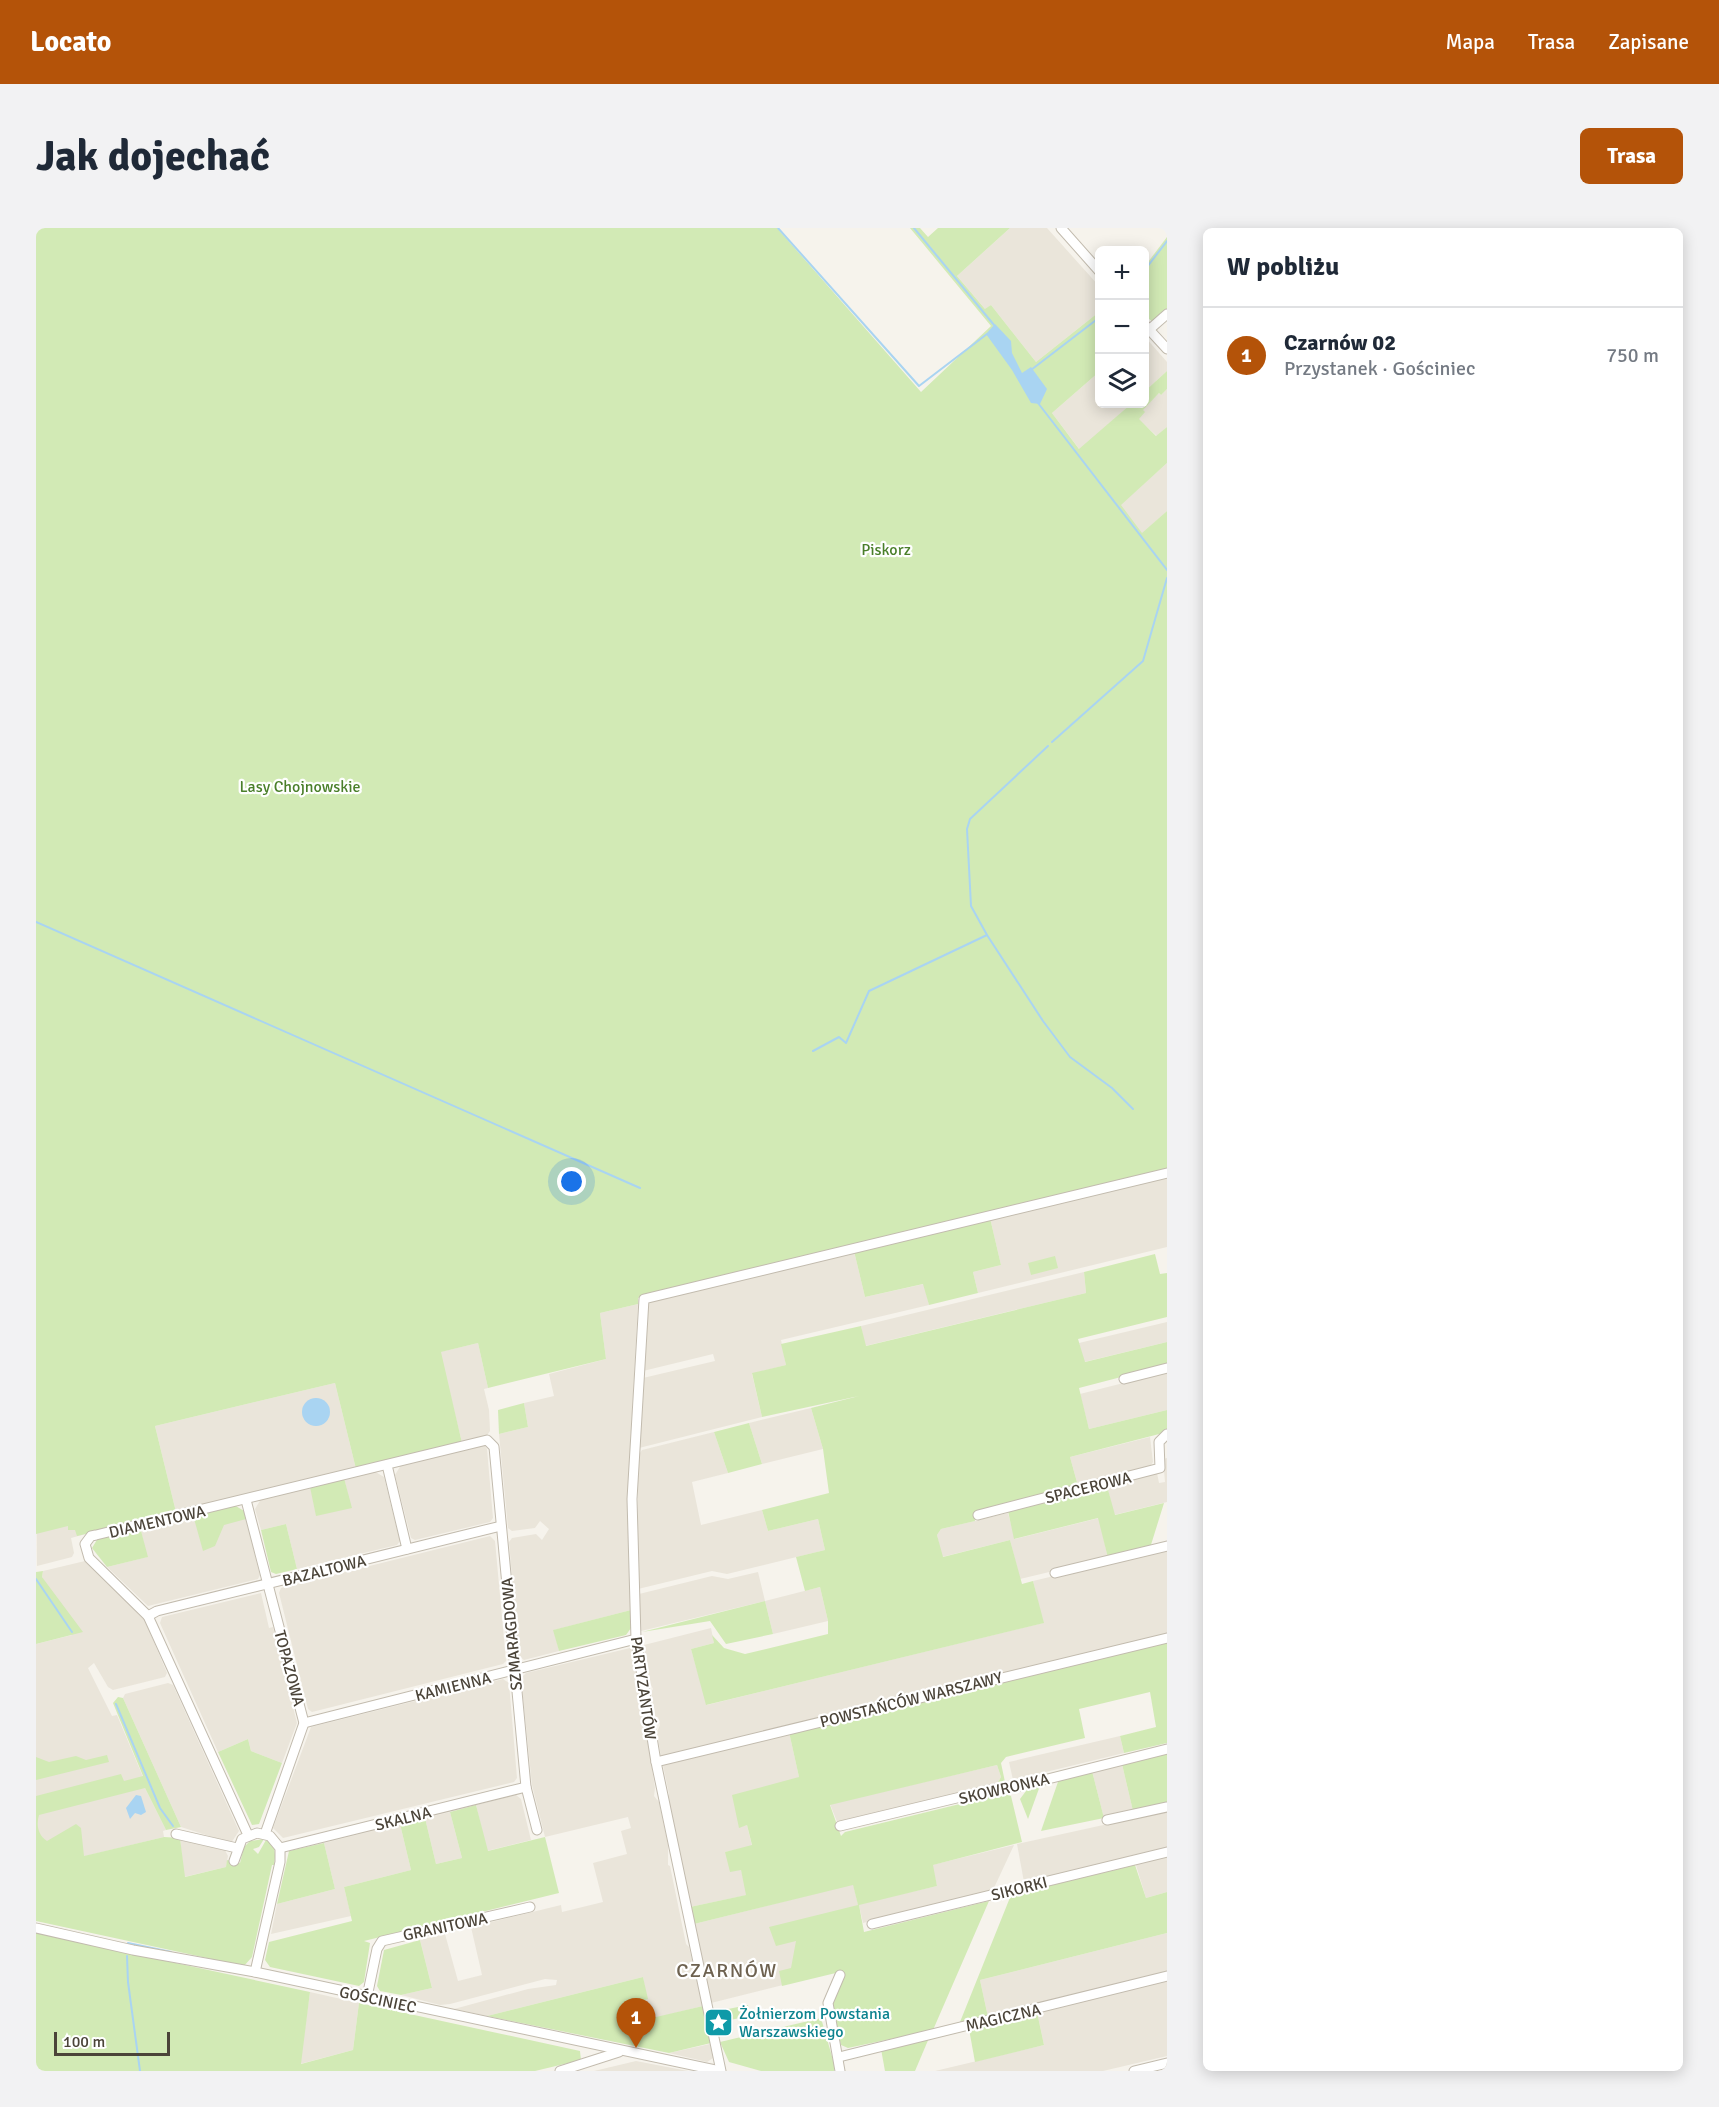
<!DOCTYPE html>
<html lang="pl">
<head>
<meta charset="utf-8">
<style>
  :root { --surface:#fff; --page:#f2f2f3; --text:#1f2937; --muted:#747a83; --line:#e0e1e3; --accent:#b45309 }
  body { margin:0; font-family:Signika,sans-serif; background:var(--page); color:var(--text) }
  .controls { position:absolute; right:18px; top:18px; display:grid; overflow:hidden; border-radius:9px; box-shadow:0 3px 15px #0003 }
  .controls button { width:54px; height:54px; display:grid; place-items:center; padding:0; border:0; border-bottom:2px solid var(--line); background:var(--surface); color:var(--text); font:30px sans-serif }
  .scale { position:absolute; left:18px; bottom:15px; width:116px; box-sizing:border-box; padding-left:6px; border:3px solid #4b4439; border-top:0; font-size:16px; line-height:21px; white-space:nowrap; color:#4b4439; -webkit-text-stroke:4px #fff; paint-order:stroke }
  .you { position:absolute; left:536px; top:954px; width:21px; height:21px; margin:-15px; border:4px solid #fff; border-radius:50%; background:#1a73e8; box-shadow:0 0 0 9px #1a73e833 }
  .badge { display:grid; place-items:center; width:39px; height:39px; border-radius:50%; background:var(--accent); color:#fff; font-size:20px; font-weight:700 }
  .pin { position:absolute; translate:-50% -50px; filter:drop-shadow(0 2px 3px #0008) }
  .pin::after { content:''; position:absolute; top:32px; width:21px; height:18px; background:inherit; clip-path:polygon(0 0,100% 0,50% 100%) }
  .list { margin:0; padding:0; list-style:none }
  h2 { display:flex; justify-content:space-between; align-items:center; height:78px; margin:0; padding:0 24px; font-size:26px }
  h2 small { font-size:20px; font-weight:400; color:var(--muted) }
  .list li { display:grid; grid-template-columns:39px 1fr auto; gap:18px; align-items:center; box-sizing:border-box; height:96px; padding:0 24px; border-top:2px solid var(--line) }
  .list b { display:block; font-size:22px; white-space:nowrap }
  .list p { margin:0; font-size:20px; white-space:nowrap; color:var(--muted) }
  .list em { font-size:20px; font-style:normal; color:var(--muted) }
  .icon { flex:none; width:33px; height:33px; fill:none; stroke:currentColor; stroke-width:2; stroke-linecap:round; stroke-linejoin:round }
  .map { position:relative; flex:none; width:1131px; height:1843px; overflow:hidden; border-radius:9px }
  header { display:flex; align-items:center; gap:36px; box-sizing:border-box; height:84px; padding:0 30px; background:var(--accent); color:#fff }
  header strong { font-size:28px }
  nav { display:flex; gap:33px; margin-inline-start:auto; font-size:21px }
  .intro { display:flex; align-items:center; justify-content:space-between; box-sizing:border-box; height:144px; padding:0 36px }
  h1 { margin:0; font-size:42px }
  .button { padding:15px 27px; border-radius:9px; background:var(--accent); color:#fff; font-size:21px; font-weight:700 }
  main { display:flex; gap:36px; padding:0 36px }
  aside { flex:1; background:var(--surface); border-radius:9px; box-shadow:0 3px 15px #0003 }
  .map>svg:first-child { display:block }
</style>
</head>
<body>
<header>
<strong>Locato</strong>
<nav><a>Mapa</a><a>Trasa</a><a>Zapisane</a></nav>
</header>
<div class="intro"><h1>Jak dojechać</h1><a class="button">Trasa</a></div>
<main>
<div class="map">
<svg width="1131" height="1843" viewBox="0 0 1131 1843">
  <rect width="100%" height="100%" fill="#f6f3ec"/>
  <!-- residential -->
  <g fill="#eae5da">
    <path d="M974 0H1011L1063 58V84L1000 134 955 77 950 82 921 48Z"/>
    <path d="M1109 109 1131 134V143L1109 163Z"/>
    <path d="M1063 144 1064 176H1095L1044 222 1016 185Z"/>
    <path d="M1131 161V199L1121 208 1102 191 1108 184 1106 182 1123 165 1125 167Z"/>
    <path d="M1131 235V283L1106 306 1084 277Z"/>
    <path d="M1131 947V1019L942 1065 937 1044 965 1037 954 990Z"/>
    <path d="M818 1023 829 1069 888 1056 893 1077 745 1112 750 1137 716 1146 726 1189 603 1220 607 1150 679 1133 677 1126 607 1143 611 1073Z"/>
    <path d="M1048 1044 1050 1065 829 1118 825 1098Z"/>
    <path d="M602 1076 594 1221 592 1315 595 1382 518 1402 523 1423 488 1432 483 1428 473 1314 476 1310 500 1306 506 1312 513 1301 504 1293 499 1300 476 1303 472 1300 463 1206 492 1199 488 1175 518 1168 513 1146 570 1131 564 1085Z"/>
    <path d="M1131 1094V1114L1048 1134 1043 1115Z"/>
    <path d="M442 1115 452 1160 448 1161 453 1182 454 1203 449 1210 426 1215 404 1124Z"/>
    <path d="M1131 1144V1182L1053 1201 1044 1166Z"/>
    <path d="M299 1155 320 1241 140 1284 119 1198Z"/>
    <path d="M775 1180 787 1221 726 1236 713 1195Z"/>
    <path d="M678 1204 692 1245 656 1254 665 1297 726 1282 732 1303 782 1291 789 1322 691 1346 676 1343 602 1361V1228L606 1222Z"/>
    <path d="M1114 1209 1117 1234 1113 1240 1042 1258 1034 1229Z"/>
    <path d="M448 1217 451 1221 457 1290 454 1294 379 1312 375 1310 359 1247 365 1237Z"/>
    <path d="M0 1227 87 1296 35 1310 38 1325 36 1329 1 1338Z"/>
    <path d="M1131 1230V1274L1078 1287 1071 1258 1121 1245 1123 1255 1129 1254 1127 1231Z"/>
    <path d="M338 1243 348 1249 364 1313 361 1317 261 1341 250 1296 225 1302 219 1281 225 1271 274 1259 315 1280 308 1250Z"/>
    <path d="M198 1277 208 1283 224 1347 222 1351 112 1378 71 1339 111 1329 104 1299Z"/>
    <path d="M972 1285 979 1311 1063 1290 1072 1330 984 1351 974 1312 906 1329 901 1307 905 1301Z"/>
    <path d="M454 1308 459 1313 470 1433 467 1436 276 1484 272 1481 243 1365 245 1360Z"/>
    <path d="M1131 1321V1406L625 1529 621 1504 624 1497 622 1489H619L615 1464 617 1461 613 1453 608 1417 675 1400 678 1415 655 1421 671 1477 1007 1395 997 1353Z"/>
    <path d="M49 1333 100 1381 109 1393 131 1445 129 1449 77 1462 72 1459 58 1435 52 1440 76 1488 81 1487 107 1549 109 1560 130 1602 127 1603 128 1609 0 1640V1416L36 1407 6 1349 7 1343Z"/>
    <path d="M722 1344 729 1373 784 1359 792 1393 737 1406 729 1373 605 1403 603 1366 676 1348 692 1351Z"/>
    <path d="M225 1365 233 1400 237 1399 261 1495 246 1535 215 1523 212 1511 182 1524 124 1395 126 1389Z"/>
    <path d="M594 1420 598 1423 619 1560 618 1568 623 1574 632 1617V1637L634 1638 650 1716 653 1719 667 1778 603 1794 599 1775 611 1771 607 1749 451 1788 418 1781 492 1761 520 1757 521 1752 509 1751 414 1776 404 1777 365 1767 396 1760 384 1712 409 1706 422 1753 446 1747 435 1699 525 1677 526 1684 567 1674 557 1635 591 1626 585 1603 595 1600 592 1589 509 1609 496 1557 485 1450 490 1445Z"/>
    <path d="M467 1451 473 1455 481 1550 478 1554 247 1610 237 1600 275 1499Z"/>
    <path d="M132 1455 137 1457 203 1603 195 1615 145 1599 87 1470 89 1466Z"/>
    <path d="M753 1504 763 1549 703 1599 711 1597 716 1618 689 1624 705 1641 711 1667 654 1679 631 1570 633 1566 626 1533Z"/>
    <path d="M1084 1508 1088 1525 977 1552 973 1534Z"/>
    <path d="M1086 1536 1097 1583 1068 1590 1056 1543Z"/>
    <path d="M961 1537 965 1549 961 1556 802 1596 794 1576Z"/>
    <path d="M480 1567 485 1571 495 1612 451 1623 440 1577Z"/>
    <path d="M1131 1583V1619L988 1654 981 1616Z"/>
    <path d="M414 1584 426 1630 400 1636 389 1590Z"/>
    <path d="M364 1596 375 1642 308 1659 315 1688 235 1706 241 1676 299 1661 288 1615Z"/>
    <path d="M144 1610 188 1620 192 1628 190 1639 148 1649Z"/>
    <path d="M978 1617 957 1662 827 1695 823 1677 795 1745 675 1775 658 1696 817 1656 822 1676 901 1658 896 1637Z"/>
    <path d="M1131 1627V1664L1110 1670 1099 1634Z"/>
    <path d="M1131 1705V1746L952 1789 944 1752Z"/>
    <path d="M1131 1753V1828L1067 1843H899L1008 1817 1001 1784Z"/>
    <path d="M274 1764 323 1775 317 1822 264 1836Z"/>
    <path d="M674 1816 677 1830 671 1834 633 1825Z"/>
    <path d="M600 1833 652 1843H558Z"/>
  </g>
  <!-- green -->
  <g fill="#d2eab5">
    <path d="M0 0H741L885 164 955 98 874 0H884L892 9 902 0H974L921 48 949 81 955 77 1000 134 1063 84V144L1016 185 1043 221 1095 176H1108L1109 163 1131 143V161L1125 167 1123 165 1107 182 1109 184 1103 191 1120 208 1131 199V235L1085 277 1106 305 1131 283V941L602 1070V1076L564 1085 570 1131 452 1160 442 1115 405 1124 426 1215 320 1241 299 1155 119 1198 140 1284 41 1308 39 1302H32V1298L0 1306Z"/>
    <path d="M1131 9V82L1117 94 1108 87 1109 38Z"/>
    <path d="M954 990 965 1037 937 1044 942 1065 893 1077 887 1056 829 1069 818 1023Z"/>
    <path d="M1119 1026 1124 1046 1131 1045V1089L1042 1111 1049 1134 1131 1114V1137L1043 1160 1053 1201 1131 1182V1204L1034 1229 1042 1258 938 1285 939 1293 905 1301 901 1307 907 1329 974 1312 986 1356 997 1353 1008 1395 670 1477 655 1421 678 1415 676 1407 688 1420 709 1426 792 1406V1393L784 1359 769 1363 760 1329 789 1322 782 1291 732 1303 726 1282 793 1265 787 1221 775 1180 823 1168 726 1189 716 1145 750 1137 745 1116 825 1098 830 1118 1050 1065 1048 1044Z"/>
    <path d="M1019 1028 1022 1040 995 1047 992 1035Z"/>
    <path d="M488 1175 492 1199 463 1206 462 1182Z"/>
    <path d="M713 1195 726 1236 692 1245 678 1204Z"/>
    <path d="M308 1250 316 1280 280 1288 274 1259Z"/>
    <path d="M1071 1258 1079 1287 1128 1275 1114 1320 1072 1330 1062 1290 978 1311 972 1283Z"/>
    <path d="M198 1277 208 1283 210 1291 188 1297 179 1318 167 1323 157 1287Z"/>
    <path d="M250 1296 261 1341 240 1346 235 1344 225 1302Z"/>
    <path d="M104 1299 112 1329 71 1339 56 1320 62 1310Z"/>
    <path d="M7 1343 6 1349 47 1404 0 1416V1344Z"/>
    <path d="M729 1373 737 1406 690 1416 674 1393 606 1404Z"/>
    <path d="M595 1382V1400L590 1407 523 1423 517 1402Z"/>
    <path d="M1131 1413V1515L1088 1525 1084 1508 1120 1499 1114 1464 1043 1481 1049 1510 970 1529 965 1535 969 1554 961 1556 965 1549 961 1537 794 1577 805 1608 809 1604 969 1565 975 1568 986 1614 897 1637 901 1658 823 1677 828 1704 953 1673 897 1802 812 1820 805 1817 795 1775 808 1743 746 1758 743 1743 755 1740 760 1713 740 1718 733 1699 822 1677 817 1657 658 1696 654 1679 710 1667 705 1642 694 1644 689 1624 716 1617 711 1597 703 1600 696 1567 763 1549 753 1504Z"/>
    <path d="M82 1469 87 1470 145 1599 130 1602 109 1560 3 1587C0 1597 2 1607 11 1613L40 1596 45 1600 48 1628 128 1609 144 1610 149 1649 190 1639 191 1632 204 1635 208 1619 214 1613 228 1611 223 1619 217 1621 222 1626 230 1612C240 1617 240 1627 238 1637H236L216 1729 208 1738 0 1693V1568L85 1546 88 1553 107 1548 77 1475Z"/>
    <path d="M212 1511 215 1523 246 1535 223 1596 216 1597 182 1524Z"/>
    <path d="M1131 1525V1575L1097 1583 1086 1536Z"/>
    <path d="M71 1527 73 1534 0 1552V1529L13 1534 40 1528 50 1532Z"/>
    <path d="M1056 1543 1068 1590 1005 1603 1023 1551Z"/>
    <path d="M1005 1555 992 1591 984 1571 993 1559Z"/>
    <path d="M440 1577 452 1623 509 1609 523 1665 328 1713 334 1715 328 1754 323 1758 234 1739 229 1732 233 1714 316 1693 308 1659 375 1642 364 1596 389 1590 400 1636 426 1630 414 1584Z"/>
    <path d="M288 1615 299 1661 241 1676 253 1623Z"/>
    <path d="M1099 1637 1110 1670 1131 1664V1705L944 1752 952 1789 924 1794 975 1667Z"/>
    <path d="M0 1705 274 1764 265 1836 317 1822 323 1775 544 1823 545 1832 499 1843H0Z"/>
    <path d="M384 1712 396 1760 365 1767 344 1763 341 1758 348 1722Z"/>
    <path d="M607 1749 612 1771 599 1775 603 1793 667 1778 675 1815 633 1825 451 1788Z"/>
    <path d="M712 1777 714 1788 694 1792 692 1781Z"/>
    <path d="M1001 1784 1008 1817 939 1834 933 1801Z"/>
    <path d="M785 1790 799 1839 798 1843H725L693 1834 684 1814Z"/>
    <path d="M893 1810 879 1843H849L845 1821Z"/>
  </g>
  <!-- water -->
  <g fill="#a9d4f2">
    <path d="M959 96 975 113 976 125 986 145 995 139 1011 161 1004 176 995 175 976 142 950 106Z"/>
    <circle cx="280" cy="1184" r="14"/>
    <path d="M100 1567 105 1568 110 1584 105 1587 99 1585 94 1591 90 1580Z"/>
  </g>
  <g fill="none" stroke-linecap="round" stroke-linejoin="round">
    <!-- stream -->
    <g stroke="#a9d4f2" stroke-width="2">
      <path d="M742 0 883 158 951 106"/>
      <path d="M878 0 958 97"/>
      <path d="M1108 43 1131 13"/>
      <path d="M995 142 1064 89"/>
      <path d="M1002 175 1131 342"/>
      <path d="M1016 514 1107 433 1131 350"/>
      <path d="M1012 518 934 591 931 601 935 678 951 707 1007 793 1034 829 1076 860 1097 881"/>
      <path d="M0 694 604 960"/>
      <path d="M777 823 803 809 810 815 833 763 951 707"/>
      <path d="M0 1351 36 1404"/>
      <path d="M80 1476 124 1580 137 1598"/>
      <path d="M92 1715 135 1724"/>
      <path d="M91 1728 92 1754 104 1843"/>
    </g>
    <defs>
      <g id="street">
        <path d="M1025 0 1064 44"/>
        <path d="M1108 96 1131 121"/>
        <path d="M1114 101 1131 86"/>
        <path d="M1088 1151 1131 1140"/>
        <path d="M351 1237 371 1321"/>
        <path d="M210 1272 268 1495 229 1606"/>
        <path d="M942 1287 1124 1240 1123 1214 1131 1206"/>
        <path d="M1019 1345 1131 1318"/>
        <path d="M112 1388 121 1383 465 1298"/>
        <path d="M268 1495 600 1411"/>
        <path d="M620 1534 1131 1410"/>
        <path d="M1071 1592 1131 1579"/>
        <path d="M804 1598 958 1561 984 1558 1131 1521"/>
        <path d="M140 1606 201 1620"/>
        <path d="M212 1607 112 1388 53 1330 49 1316 55 1308 60 1307 451 1212 458 1219 490 1559 501 1602"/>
        <path d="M244 1620 490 1559"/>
        <path d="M198 1633 206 1611 221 1605 234 1608 244 1620V1634L219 1744"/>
        <path d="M836 1696 1131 1624"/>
        <path d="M0 1700 97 1722 219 1744 684 1843"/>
        <path d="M804 1747 792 1775 804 1843"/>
        <path d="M331 1769 341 1721 346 1713 494 1679"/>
        <path d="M803 1829 1131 1748"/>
        <path d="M524 1843 583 1824"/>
        <path d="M685 1843 620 1534 600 1411 596 1271 608 1071 1131 945"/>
        <path d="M1098 1843 1131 1835"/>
      </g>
    </defs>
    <!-- street casing -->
    <use href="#street" stroke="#c2bbae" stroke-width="11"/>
    <!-- street -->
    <use href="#street" stroke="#fff" stroke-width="9"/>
  </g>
  <!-- icons -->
  <defs>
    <symbol id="sight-square" viewBox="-11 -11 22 22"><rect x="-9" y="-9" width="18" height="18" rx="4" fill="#0f9aa8" stroke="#fff"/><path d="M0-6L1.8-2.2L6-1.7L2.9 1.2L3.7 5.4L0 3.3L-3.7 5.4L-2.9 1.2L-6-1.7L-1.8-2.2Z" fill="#fff"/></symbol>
  </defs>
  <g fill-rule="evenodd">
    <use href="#sight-square" x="666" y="1778" width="33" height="33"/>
  </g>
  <g text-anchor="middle" stroke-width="4.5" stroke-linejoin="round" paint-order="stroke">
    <!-- park labels -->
    <g font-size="16" fill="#4a7f2a" stroke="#fff">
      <text x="850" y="327">Piskorz</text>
      <text x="264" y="564">Lasy Chojnowskie</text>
    </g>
    <!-- street labels -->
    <g font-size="16" fill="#4b4439" stroke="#fff">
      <text transform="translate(1052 1259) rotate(-14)" y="6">SPACEROWA</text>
      <text transform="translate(121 1293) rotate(-13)" y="6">DIAMENTOWA</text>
      <text transform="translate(288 1342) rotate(-14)" y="6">BAZALTOWA</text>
      <text transform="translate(475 1406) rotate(-95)" y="6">SZMARAGDOWA</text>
      <text transform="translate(254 1440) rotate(75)" y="6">TOPAZOWA</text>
      <text transform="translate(417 1458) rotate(-14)" y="6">KAMIENNA</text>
      <text transform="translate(608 1460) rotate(82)" y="6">PARTYZANTÓW</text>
      <text transform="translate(875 1471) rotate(-14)" y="6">POWSTAŃCÓW WARSZAWY</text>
      <text transform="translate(968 1560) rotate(-13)" y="6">SKOWRONKA</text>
      <text transform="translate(367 1590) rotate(-14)" y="6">SKALNA</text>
      <text transform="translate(983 1660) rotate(-14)" y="6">SIKORKI</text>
      <text transform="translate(409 1698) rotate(-12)" y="6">GRANITOWA</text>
      <text transform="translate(342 1771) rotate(12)" y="6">GOŚCINIEC</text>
      <text transform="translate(967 1789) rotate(-13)" y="6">MAGICZNA</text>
    </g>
    <!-- culture labels -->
    <g font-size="16" fill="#0d838f" stroke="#fff" text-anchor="start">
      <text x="703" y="1791">Żołnierzom Powstania<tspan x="703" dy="18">Warszawskiego</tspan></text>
    </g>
    <!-- quarter labels -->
    <g font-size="20" letter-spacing="1.5" fill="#6e6250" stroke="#fff">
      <text x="691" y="1749">CZARNÓW</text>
    </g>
  </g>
</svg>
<div class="controls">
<button>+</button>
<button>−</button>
<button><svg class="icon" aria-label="layers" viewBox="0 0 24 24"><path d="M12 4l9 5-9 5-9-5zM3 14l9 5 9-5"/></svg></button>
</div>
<div class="scale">100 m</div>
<div class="you"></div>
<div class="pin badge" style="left:600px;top:1820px">1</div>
</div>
<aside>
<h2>W pobliżu<small></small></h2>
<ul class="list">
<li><span class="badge">1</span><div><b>Czarnów 02</b><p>Przystanek · Gościniec</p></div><em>750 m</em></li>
</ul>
</aside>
</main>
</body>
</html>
